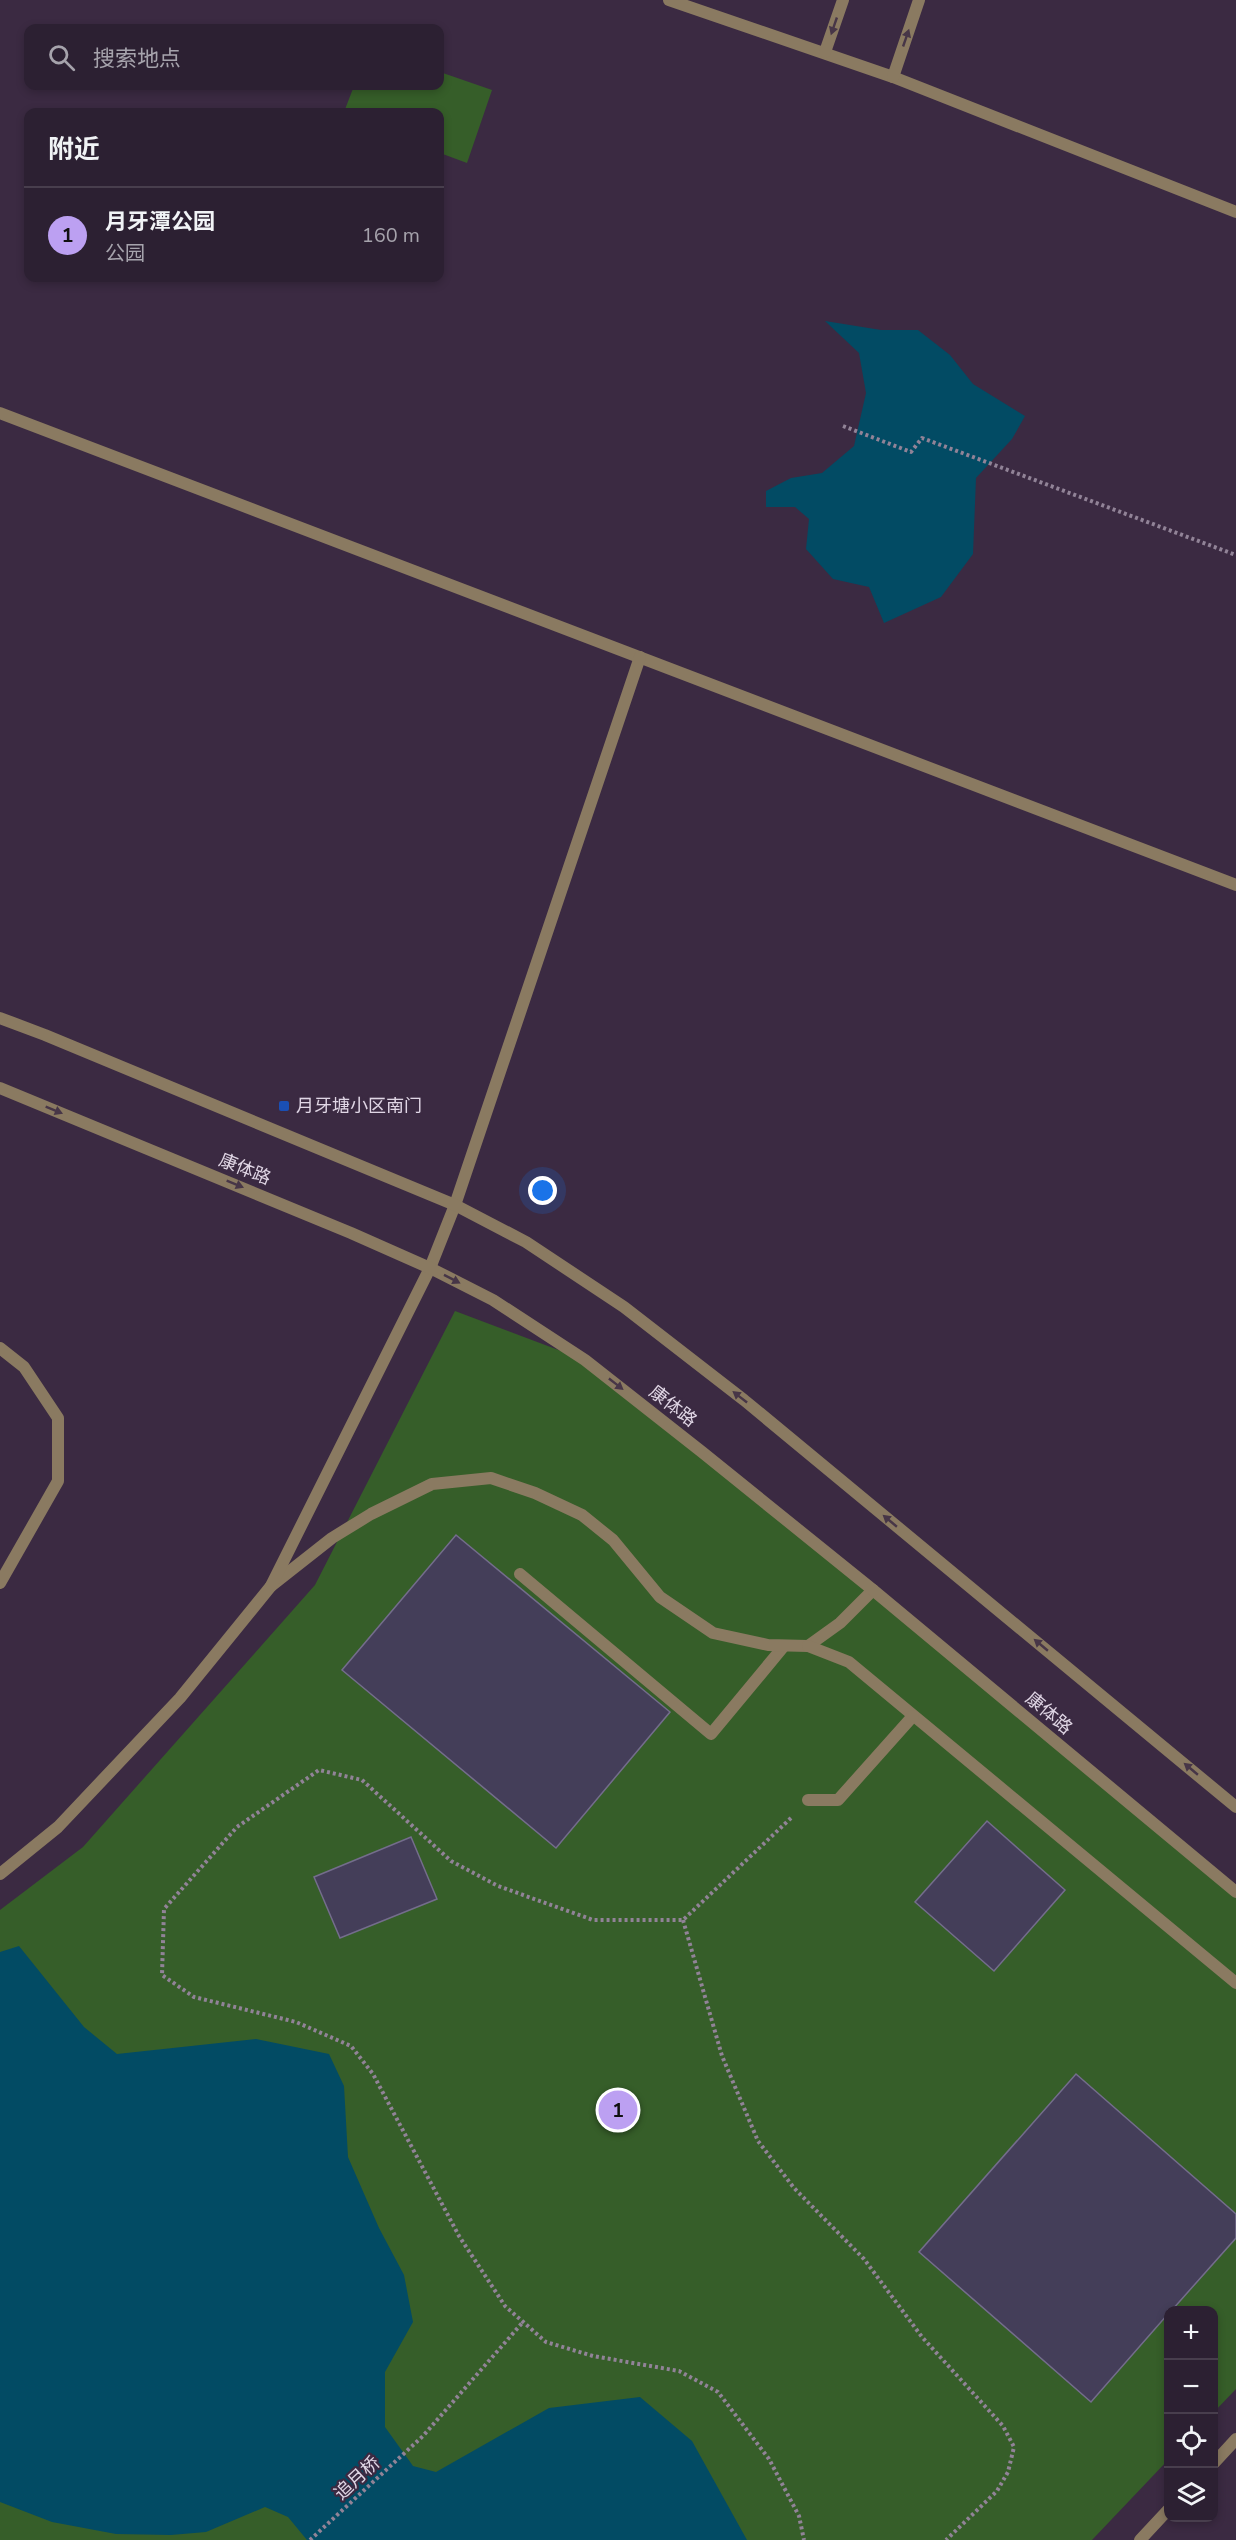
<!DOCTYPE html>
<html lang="zh">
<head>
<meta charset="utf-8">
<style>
  :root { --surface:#2c2032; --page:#382d3e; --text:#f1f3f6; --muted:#a6a3ac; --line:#483e4d; --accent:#bca0f2 }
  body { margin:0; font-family:"Nunito Sans","Noto Sans SC",sans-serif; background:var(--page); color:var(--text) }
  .controls { position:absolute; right:18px; bottom:18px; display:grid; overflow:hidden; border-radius:12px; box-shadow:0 3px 9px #0003 }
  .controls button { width:54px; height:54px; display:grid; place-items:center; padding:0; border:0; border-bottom:2px solid var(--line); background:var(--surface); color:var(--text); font:30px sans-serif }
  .you { position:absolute; left:543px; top:1191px; width:21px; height:21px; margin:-15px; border:4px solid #fff; border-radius:50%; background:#1a73e8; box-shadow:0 0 0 9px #1a73e833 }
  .badge { display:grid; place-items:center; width:39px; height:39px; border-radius:50%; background:var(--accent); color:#111; font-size:20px; font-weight:700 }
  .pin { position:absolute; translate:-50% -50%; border:3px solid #fff; box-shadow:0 2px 6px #0006 }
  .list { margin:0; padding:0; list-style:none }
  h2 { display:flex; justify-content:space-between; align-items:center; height:78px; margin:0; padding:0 24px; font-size:26px }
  h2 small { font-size:20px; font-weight:400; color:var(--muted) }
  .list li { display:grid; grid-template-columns:39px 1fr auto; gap:18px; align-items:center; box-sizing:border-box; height:96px; padding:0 24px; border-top:2px solid var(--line) }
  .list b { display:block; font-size:22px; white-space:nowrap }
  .list p { margin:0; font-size:20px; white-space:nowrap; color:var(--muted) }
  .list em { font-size:20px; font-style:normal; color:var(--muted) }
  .icon { flex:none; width:33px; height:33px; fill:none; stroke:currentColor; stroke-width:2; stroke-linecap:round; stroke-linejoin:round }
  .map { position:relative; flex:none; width:1236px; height:2540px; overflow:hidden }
  .search { position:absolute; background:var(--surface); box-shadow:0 3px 9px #0003; left:24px; top:24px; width:420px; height:66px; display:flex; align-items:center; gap:15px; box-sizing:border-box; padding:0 21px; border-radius:12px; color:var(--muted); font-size:22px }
  .panel { position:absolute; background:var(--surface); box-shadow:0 3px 9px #0003; left:24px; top:108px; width:420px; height:174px; border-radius:12px }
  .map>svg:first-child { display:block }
</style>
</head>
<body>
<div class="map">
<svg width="1236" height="2540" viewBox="0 0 1236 2540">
  <rect width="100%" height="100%" fill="#3b2a42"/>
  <!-- green -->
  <g fill="#365e29">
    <path d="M440 72 492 90 467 163 440 153V112H344L354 86H440Z"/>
    <path d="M455 1311 585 1360 1236 1893V2389L1214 2412V2310H1168V2460L1092 2540H0V1910L83 1847 315 1585Z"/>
  </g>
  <!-- water -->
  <g fill="#024b64">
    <path d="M825 321 881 330H918L950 355 973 384 1025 416 1012 439 976 478 973 554 941 597 884 623 869 587 833 579 806 549 809 519 795 507H766V491L791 478 822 473 854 446 866 393 859 353Z"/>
    <path d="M19 1946 84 2027 117 2054 256 2039 329 2054 344 2086 348 2157 379 2228 404 2275 413 2322 385 2372V2427L413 2466 436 2472 549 2408 640 2397 692 2441 747 2540H307L288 2517 265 2507 206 2532 171 2535 116 2534 52 2522 0 2502V1952Z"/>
  </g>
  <!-- building -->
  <g fill="#443e59" stroke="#746d8c" stroke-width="1.5">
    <path d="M456 1535 670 1712 556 1848 342 1670Z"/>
    <path d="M987 1821 1065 1890 994 1971 915 1902Z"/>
    <path d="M411 1837 437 1899 340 1938 314 1877Z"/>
    <path d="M1076 2074 1236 2214V2238L1172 2310H1168V2314L1091 2402 919 2252Z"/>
  </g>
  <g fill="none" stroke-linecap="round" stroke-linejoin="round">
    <!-- path -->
    <g stroke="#918397" stroke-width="4" stroke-dasharray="3 3" stroke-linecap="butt">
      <path d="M843 426 911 452 922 438 1236 555"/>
      <path d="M791 1818 683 1920H593L498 1886 451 1861 362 1780 319 1770 237 1827 164 1909 162 1975 194 1997 296 2022 351 2046 373 2074 459 2236 505 2306 546 2342 593 2356 679 2371 718 2392 769 2459 799 2516 804 2540"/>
      <path d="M683 1920 722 2056 758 2141 794 2188 864 2259 922 2337 1003 2426 1014 2447 1008 2472 997 2491 946 2540"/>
      <path d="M310 2540 423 2436 523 2322"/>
    </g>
    <!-- service -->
    <g stroke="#8a7a61" stroke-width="12">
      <path d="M520 1574 711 1734 784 1646"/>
      <path d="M271 1586 332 1538 371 1514 432 1484 491 1478 535 1493 582 1515 613 1540 660 1597 713 1633 768 1645 808 1646 840 1623 873 1590"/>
      <path d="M808 1646 849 1662 1236 1983"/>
      <path d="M808 1800H838L913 1716"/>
    </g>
    <!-- minor -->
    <g stroke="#8a7a61" stroke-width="12">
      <path d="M669 0 893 77 1236 212"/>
      <path d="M825 52 843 0"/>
      <path d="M893 77 919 0"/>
      <path d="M0 413 1236 885"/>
      <path d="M0 1348 24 1367 58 1418V1481L0 1583"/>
      <path d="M0 1874 58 1827 180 1698 271 1586 430 1268 455 1205 640 657"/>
    </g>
    <!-- tertiary -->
    <g stroke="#8a7a61" stroke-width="12">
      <path d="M0 1018 45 1035 455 1205 526 1242 624 1307 744 1400 1236 1807"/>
      <path d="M0 1088 351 1233 430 1268 493 1300 585 1360 702 1452 873 1590 1236 1892"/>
      <path d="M1214 2463 1236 2439"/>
      <path d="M1140 2540 1168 2510"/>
    </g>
  </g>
  <!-- one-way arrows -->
  <defs><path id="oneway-solid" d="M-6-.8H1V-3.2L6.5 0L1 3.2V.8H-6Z" transform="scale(1.5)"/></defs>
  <g fill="#473647">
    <use href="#oneway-solid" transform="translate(834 26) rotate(109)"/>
    <use href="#oneway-solid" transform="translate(906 38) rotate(-71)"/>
    <use href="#oneway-solid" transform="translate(54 1110) rotate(22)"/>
    <use href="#oneway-solid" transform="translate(235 1184) rotate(22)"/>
    <use href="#oneway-solid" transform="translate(452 1279) rotate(27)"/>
    <use href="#oneway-solid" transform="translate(616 1384) rotate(38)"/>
    <use href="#oneway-solid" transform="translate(740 1397) rotate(-142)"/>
    <use href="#oneway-solid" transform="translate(890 1521) rotate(-140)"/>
    <use href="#oneway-solid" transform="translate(1041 1645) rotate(-140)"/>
    <use href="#oneway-solid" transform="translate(1191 1769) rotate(-140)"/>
  </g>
  <!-- markers -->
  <rect fill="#1a4fb4" stroke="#3b2a42" stroke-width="2" x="278" y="1100" width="12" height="12" rx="3"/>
  <g text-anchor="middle" stroke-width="4.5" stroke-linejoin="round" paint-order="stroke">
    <!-- poi labels -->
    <g font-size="18" fill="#e0d6e5" stroke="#3b2a42" text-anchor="start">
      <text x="296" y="1112">月牙塘小区南门</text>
    </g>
    <!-- street labels -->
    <g font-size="18" fill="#e0d6e5" stroke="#3b2a42">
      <text transform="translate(245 1169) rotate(22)" y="6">康体路</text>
      <text transform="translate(673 1406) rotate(38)" y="6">康体路</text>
      <text transform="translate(1049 1713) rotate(40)" y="6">康体路</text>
      <text transform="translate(357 2478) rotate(-43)" y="6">追月桥</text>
    </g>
  </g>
</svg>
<div class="controls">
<button>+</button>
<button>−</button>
<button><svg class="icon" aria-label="locate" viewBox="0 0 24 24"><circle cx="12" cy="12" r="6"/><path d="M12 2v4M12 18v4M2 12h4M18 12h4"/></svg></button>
<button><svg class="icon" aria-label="layers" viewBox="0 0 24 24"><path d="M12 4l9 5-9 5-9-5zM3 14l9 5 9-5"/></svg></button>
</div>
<div class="you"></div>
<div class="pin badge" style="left:618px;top:2110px">1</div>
<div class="search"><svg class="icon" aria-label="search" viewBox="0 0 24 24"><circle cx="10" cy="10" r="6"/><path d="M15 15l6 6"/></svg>搜索地点</div>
<section class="panel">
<h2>附近<small></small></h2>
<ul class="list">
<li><span class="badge">1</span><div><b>月牙潭公园</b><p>公园</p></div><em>160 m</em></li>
</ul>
</section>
</div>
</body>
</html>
